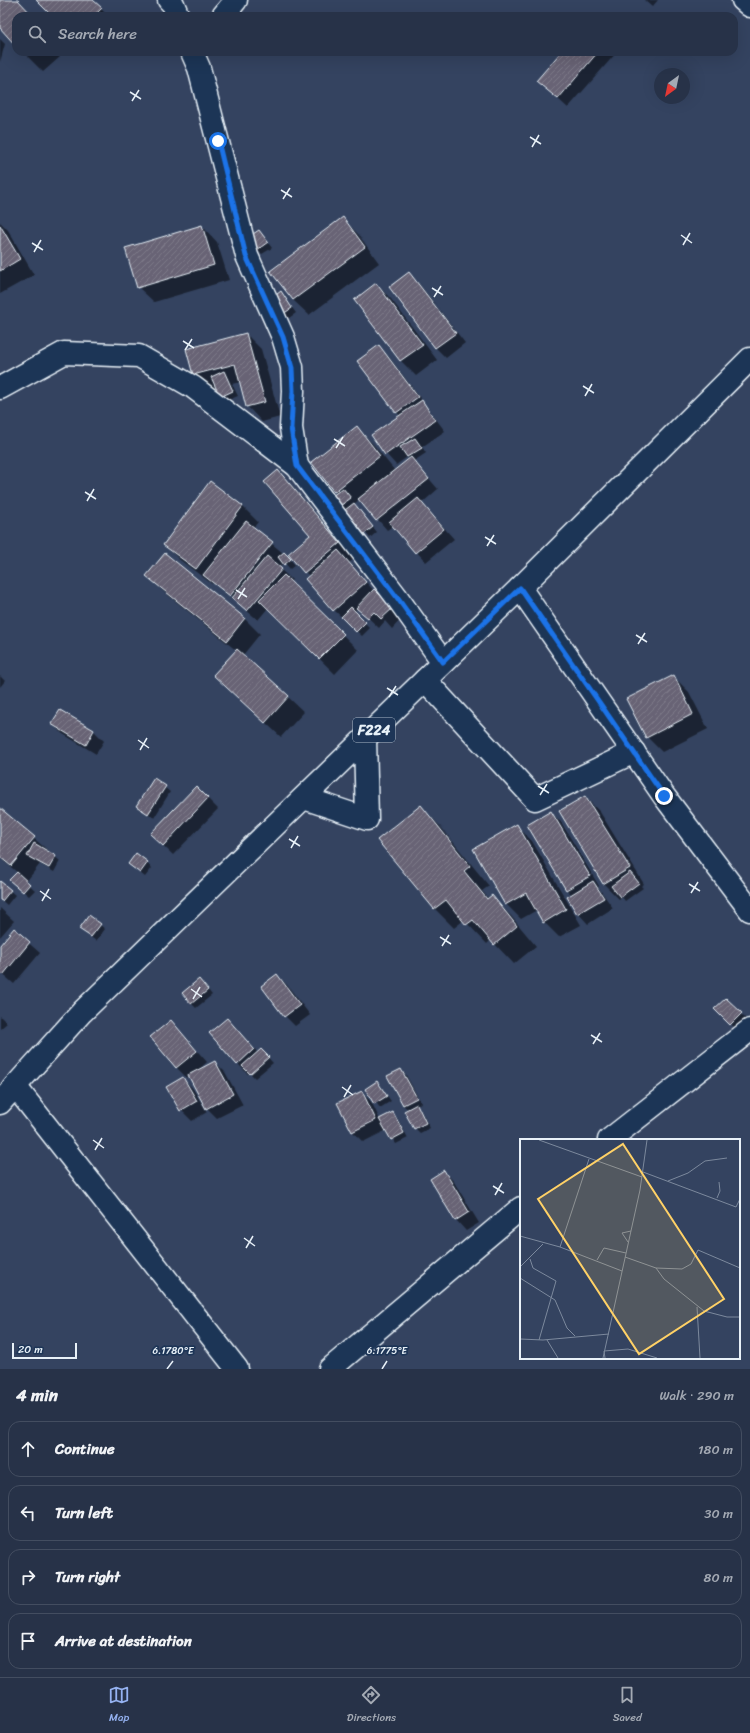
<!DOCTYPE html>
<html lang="en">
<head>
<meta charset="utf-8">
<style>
  :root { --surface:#273248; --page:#333e52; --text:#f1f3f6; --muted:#a4aab4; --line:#434d60; --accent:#95b2f1 }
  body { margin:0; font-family:Sriracha,sans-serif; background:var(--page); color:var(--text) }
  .compass { position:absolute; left:654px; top:68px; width:36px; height:36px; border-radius:50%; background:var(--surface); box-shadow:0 4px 16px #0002; rotate:213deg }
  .scale { position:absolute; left:12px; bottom:10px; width:65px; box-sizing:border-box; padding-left:4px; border:2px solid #e8f1f8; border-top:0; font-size:11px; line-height:14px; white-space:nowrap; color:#e8f1f8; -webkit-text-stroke:3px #1d3557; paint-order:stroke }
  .stop { position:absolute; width:12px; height:12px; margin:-9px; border:3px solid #1a73e8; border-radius:50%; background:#fff }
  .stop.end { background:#1a73e8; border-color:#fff; box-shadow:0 1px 4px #0008 }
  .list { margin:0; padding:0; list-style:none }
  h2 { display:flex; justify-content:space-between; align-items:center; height:52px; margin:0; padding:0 16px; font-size:17px }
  h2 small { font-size:13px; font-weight:400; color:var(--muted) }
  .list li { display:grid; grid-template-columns:26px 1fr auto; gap:12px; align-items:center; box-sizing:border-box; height:56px; margin:0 8px 8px; padding:0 8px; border:1px solid var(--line); border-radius:12px }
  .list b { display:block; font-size:15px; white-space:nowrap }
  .list em { font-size:13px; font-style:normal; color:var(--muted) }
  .icon { flex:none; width:22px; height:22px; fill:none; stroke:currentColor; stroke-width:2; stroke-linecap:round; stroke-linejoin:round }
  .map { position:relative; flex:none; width:750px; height:1369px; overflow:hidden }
  .search { position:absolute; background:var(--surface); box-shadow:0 4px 16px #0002; left:12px; right:12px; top:12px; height:44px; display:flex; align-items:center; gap:10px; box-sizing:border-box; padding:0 14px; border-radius:12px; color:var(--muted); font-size:15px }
  .sheet { height:308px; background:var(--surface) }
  nav { display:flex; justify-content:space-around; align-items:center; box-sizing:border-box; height:56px; border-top:1px solid var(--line); background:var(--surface); font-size:11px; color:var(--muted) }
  nav a { display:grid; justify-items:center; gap:2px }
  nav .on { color:var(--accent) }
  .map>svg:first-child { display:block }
</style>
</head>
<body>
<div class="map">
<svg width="750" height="1369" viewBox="0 0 750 1369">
  <defs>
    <pattern id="building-hatch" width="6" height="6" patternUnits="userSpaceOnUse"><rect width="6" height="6" fill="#686375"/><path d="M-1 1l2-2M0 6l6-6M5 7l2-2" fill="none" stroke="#7e7a89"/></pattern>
  </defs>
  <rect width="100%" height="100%" fill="#344360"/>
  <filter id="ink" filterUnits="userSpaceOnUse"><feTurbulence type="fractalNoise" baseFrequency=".025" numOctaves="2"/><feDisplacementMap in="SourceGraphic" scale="8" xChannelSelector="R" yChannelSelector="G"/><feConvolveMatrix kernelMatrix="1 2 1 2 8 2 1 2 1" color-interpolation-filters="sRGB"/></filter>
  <g filter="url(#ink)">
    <!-- shadow -->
    <g fill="#0007" fill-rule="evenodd">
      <path d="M37 0H92L108 16H53Z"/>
      <path d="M644 0H658L652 7Z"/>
      <path d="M0 39 5 44 0 62Z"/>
      <path d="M23 52H55L60 57 43 72Z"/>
      <path d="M562 52H617L568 108 538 81Z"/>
      <path d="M343 219 358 234 379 263 309 315 293 300 272 271Z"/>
      <path d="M0 222 8 230 34 275 0 294Z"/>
      <path d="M202 226 217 242 229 280 154 302 138 287Z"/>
      <path d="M263 236 272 248 262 254 257 249Z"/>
      <path d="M408 273 419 284 465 343 446 358 436 348 390 288Z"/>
      <path d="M376 284 391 299 437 360 416 376 401 361 355 300Z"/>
      <path d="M281 293 296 313 289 318 284 313Z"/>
      <path d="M246 334 261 349 280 417 262 422 247 406 240 382 232 384 238 396 226 401 217 388 209 390 194 375Z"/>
      <path d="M379 347 389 357 445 431 422 447 426 453 414 461 438 489 422 503 454 539 426 562 393 526 387 530 360 499 354 504 377 532 370 538 334 496 337 494 334 491 357 428 372 443 395 471 410 459 407 457 396 465 386 454 400 416 397 412Z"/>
      <path d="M278 471 293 487 354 559 349 563 374 591 402 618 392 629 385 621 379 628 358 608 354 612 370 628 362 636 334 610 309 576 289 554 311 536Z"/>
      <path d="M211 483 243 507 258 522 253 528 289 558 295 565 290 569 284 562 279 568 292 580 290 582 358 650 335 674 268 608 258 620 213 583 212 584 180 560 164 545ZM220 586 235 598 233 600 220 589Z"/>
      <path d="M165 554 245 619 260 634 243 655 304 712 281 737 214 675 237 651 163 591 148 576Z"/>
      <path d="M0 676 5 681 0 687Z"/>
      <path d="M674 677 689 692 708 729 662 752 647 737Z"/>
      <path d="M60 711 94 731 104 741 96 754 63 734 52 724Z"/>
      <path d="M154 779 170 792 154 818 138 806Z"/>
      <path d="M196 787 218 809 173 855 151 834Z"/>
      <path d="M585 797 600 812 644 884 641 886 643 888 625 901 622 897 619 899 604 884 560 812Z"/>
      <path d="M420 806 440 826 489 886 482 891 489 899 492 897 511 916 536 946 514 964 491 940 487 944 464 920 454 928 434 908Z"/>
      <path d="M0 809 60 861 54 872 40 864 26 882 35 890 29 896 16 885 18 873 0 858Z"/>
      <path d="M550 812 561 822 599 886 598 887 613 908 588 924 578 913 568 898 572 895 566 889Z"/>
      <path d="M517 826 532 841 581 925 559 937 544 922 537 910 521 919 506 904Z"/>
      <path d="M137 854 152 868 145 877 129 864Z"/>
      <path d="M0 882 15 895 7 905 0 899Z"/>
      <path d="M0 908 14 921 0 937Z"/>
      <path d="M100 925 105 929 96 941 80 929Z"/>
      <path d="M14 930 40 953 14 984 0 972V946Z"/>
      <path d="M277 975 287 985 310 1015 295 1026 285 1016Z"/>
      <path d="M204 985 212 995 196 1008 191 1003Z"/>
      <path d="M726 999 746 1019 736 1029 716 1009Z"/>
      <path d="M0 1016 7 1023 0 1029Z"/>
      <path d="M171 1021 207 1062 196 1072 215 1062 225 1072 243 1105 217 1118 207 1108 189 1076 187 1078 177 1068 152 1037Z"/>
      <path d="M237 1030 258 1053 261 1050 273 1063 255 1078 250 1073 248 1074 238 1064Z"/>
      <path d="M401 1070 406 1075 421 1103 416 1105 421 1111 430 1128 420 1133 415 1128 409 1110 403 1105Z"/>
      <path d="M183 1078 193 1089 207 1112 192 1121 181 1110 168 1087Z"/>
      <path d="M377 1082 391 1101 380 1108 367 1089Z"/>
      <path d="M362 1092 372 1103 380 1120 392 1113 397 1118 408 1138 396 1144 387 1130 363 1142 353 1132 339 1104Z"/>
      <path d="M444 1171 454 1182 479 1223 466 1231 456 1220Z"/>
    </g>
    <!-- building -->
    <g fill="url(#building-hatch)" stroke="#e8f1f8">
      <path d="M0 0H18L33 16H16V46L0 28Z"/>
      <path d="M36 0H93L102 8 94 16H52Z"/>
      <path d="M561 52H598L558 99 536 81Z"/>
      <path d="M343 217 365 247 293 300 270 271Z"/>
      <path d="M0 225 20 259 0 271Z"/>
      <path d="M202 225 214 265 137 288 125 248Z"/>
      <path d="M259 230 268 242 257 250 247 238Z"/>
      <path d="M409 272 456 333 435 348 389 287Z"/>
      <path d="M376 283 423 345 400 361 354 300Z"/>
      <path d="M281 291 292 308 283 314 272 298Z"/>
      <path d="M246 333 265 402 246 407 235 364 193 375 186 349Z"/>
      <path d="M379 345 418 397 396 413 357 361Z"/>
      <path d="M224 371 233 391 220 397 211 377Z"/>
      <path d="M422 400 435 420 385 455 371 435Z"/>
      <path d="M357 426 380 456 334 492 311 462Z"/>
      <path d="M415 438 422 448 407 457 400 447Z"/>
      <path d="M411 457 429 479 376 521 358 499Z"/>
      <path d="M278 470 340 543 304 573 288 554 310 535 264 482Z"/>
      <path d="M210 481 243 506 196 569 163 545Z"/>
      <path d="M343 488 351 498 340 506 332 496Z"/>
      <path d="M418 498 444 529 415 553 389 522Z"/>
      <path d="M354 503 373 527 364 534 345 510Z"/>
      <path d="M246 521 273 542 230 596 203 575Z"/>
      <path d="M338 550 366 582 333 611 305 579Z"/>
      <path d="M284 552 291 559 284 565 278 557Z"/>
      <path d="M165 553 245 618 227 641 146 576Z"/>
      <path d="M267 556 282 569 247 611 232 598Z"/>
      <path d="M284 575 344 634 319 659 259 600Z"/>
      <path d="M374 589 393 608 381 619 374 612 368 618 356 608Z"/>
      <path d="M351 607 366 622 356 632 341 617Z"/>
      <path d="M237 649 289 696 265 723 213 675Z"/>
      <path d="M674 675 693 714 646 738 626 699Z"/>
      <path d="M60 710 94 730 86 745 51 724Z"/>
      <path d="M154 778 166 786 148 814 136 806Z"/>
      <path d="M196 786 208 798 163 846 150 834Z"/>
      <path d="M585 796 630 868 603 884 559 811Z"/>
      <path d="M421 805 470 866 464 871 487 899 492 895 517 926 494 945 473 920 466 925 446 900 434 909 377 840Z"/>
      <path d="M0 808 35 837 11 866 0 857Z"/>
      <path d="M551 811 590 876 566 890 527 825Z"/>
      <path d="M517 824 566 909 543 923 526 893 505 905 473 849Z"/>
      <path d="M34 843 56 856 49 868 27 856Z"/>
      <path d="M136 853 148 862 140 873 128 864Z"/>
      <path d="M17 872 30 884 23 892 9 880Z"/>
      <path d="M630 872 639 883 620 897 611 886Z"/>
      <path d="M0 881 11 890 2 901 0 900Z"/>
      <path d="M593 881 604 898 577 914 567 897Z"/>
      <path d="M89 915 101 924 91 937 79 929Z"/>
      <path d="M14 928 30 942 3 975 0 972V945Z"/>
      <path d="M277 974 300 1005 284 1017 261 986Z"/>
      <path d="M199 979 208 990 191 1004 182 993Z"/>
      <path d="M726 998 742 1013 730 1025 714 1009Z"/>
      <path d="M227 1018 254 1049 237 1065 209 1033Z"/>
      <path d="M171 1020 197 1051 176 1068 150 1037Z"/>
      <path d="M261 1049 269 1057 250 1074 242 1066Z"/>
      <path d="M215 1061 233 1094 206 1109 188 1075Z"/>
      <path d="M401 1069 417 1098 403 1105 387 1076Z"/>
      <path d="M183 1077 197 1101 180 1111 166 1087Z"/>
      <path d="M377 1081 387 1096 374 1104 365 1089Z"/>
      <path d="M362 1091 376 1120 352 1132 337 1103Z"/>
      <path d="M417 1104 426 1123 414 1129 404 1111Z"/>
      <path d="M393 1112 404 1133 391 1140 379 1119Z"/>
      <path d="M444 1170 469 1212 455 1221 430 1179Z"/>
    </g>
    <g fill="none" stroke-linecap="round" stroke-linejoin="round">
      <defs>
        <g id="minor">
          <path d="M169 0 173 4 178 16"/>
          <path d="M743 0 750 6"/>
          <path d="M223 16 236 0"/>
          <path d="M192 52 199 68 247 256 283 337 292 367 293 391 291 428 297 466"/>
          <path d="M0 388 64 353 139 356 193 387 297 466 396 596 443 662"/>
          <path d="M520 588 664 796 750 910"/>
          <path d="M425 680 535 799 634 752"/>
          <path d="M304 798 367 819 365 738"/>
          <path d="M15 1086 237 1369"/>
          <path d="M609 1140 750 1030"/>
          <path d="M330 1369 521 1208"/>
        </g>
        <path id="major" d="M0 1103 82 1012 520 588 750 359"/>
      </defs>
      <!-- minor casing -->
      <use href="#minor" stroke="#e8f1f8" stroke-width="25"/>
      <!-- major casing -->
      <use href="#major" stroke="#e8f1f8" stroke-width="25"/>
      <!-- minor -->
      <use href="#minor" stroke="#1d3557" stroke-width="22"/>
      <!-- major -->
      <use href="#major" stroke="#1d3557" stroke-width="22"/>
    </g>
  </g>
  <g fill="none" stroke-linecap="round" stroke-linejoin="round" filter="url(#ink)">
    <!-- route -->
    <path stroke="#1a73e8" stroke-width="5" d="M218 141 246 256 283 337 292 368 293 391 291 428 297 466 396 596 443 662 520 588 664 796"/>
  </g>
  <!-- ticks -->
  <path fill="none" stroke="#e8f1f8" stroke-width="1.5" d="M130 92 141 99M132 101 139 90M530 137 541 144M532 147 539 135M281 190 292 197M283 199 290 188M681 235 692 243M32 243 43 250M683 245 690 233M34 252 41 240M432 288 443 295M434 297 441 286M183 341 194 348M185 350 192 339M583 386 594 393M585 396 592 384M334 439 345 446M336 448 343 437M85 492 96 499M87 501 94 489M485 537 496 544M487 546 494 535M236 590 247 597M238 599 245 588M636 635 647 642M638 644 645 633M387 688 398 695M389 697 396 686M138 740 149 748M140 750 147 738M538 786 549 793M540 795 547 784M289 839 300 846M291 848 298 836M689 884 700 891M40 891 51 899M691 893 698 882M42 901 49 889M440 937 451 944M442 946 449 935M191 989 202 997M193 999 200 987M591 1035 602 1042M593 1044 600 1033M342 1087 353 1095M344 1097 351 1085M93 1140 104 1148M95 1150 102 1138M493 1186 504 1193M495 1195 502 1183M244 1238 255 1246M246 1248 253 1236M167 1369 173 1361M382 1369 387 1361"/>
  <g text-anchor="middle" stroke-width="3.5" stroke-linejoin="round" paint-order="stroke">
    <!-- shield labels -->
    <rect fill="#1d3557" stroke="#abb9c8" stroke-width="1" x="353" y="718" width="42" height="24" rx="3"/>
    <g font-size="14" font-weight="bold" fill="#e8f1f8">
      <text x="374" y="735">F224</text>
    </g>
  </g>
  <!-- overview -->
  <g transform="translate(520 1139)">
    <rect width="220" height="220" fill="#344360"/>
    <path fill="none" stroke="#7c899d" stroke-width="1" d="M19 1 122 38M123 33 216 68 220 60M148 42 168 34 185 22 207 19M197 59 200 52 199 43M0 97 40 108 69 20M108 103 102 94 111 92M40 108 102 132M105 118 136 129 162 130 171 125 178 111 220 129M10 120 13 129 36 142 19 201M77 121 84 109 106 114M0 128 23 105M136 129 144 140 184 172 207 178H220M0 139 35 161 47 189 55 197M177 168 180 219M0 200 23 201 89 195M27 201 38 219M83 219 120 51 127 1M85 219 84 212 108 210 137 219"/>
    <path fill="#ffd166" fill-opacity="0.15" stroke="#ffd166" stroke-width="2" d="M103 5 204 160 119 215 18 60Z"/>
    <rect width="220" height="220" fill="none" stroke="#e8f1f8" stroke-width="2"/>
  </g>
  <g font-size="10" text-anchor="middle" fill="#e8f1f8" stroke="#1d3557" stroke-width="3.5" stroke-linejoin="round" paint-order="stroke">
    <text x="173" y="1354">6.1780°E</text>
    <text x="387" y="1354">6.1775°E</text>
  </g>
</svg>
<svg class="compass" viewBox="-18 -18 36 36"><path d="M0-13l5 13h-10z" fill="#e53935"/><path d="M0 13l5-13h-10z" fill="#a4aab4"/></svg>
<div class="scale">20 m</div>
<div class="stop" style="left:218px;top:141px"></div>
<div class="stop end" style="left:664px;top:796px"></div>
<div class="search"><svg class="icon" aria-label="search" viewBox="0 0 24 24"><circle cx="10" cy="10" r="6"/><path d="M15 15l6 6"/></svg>Search here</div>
</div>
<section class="sheet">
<h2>4 min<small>Walk · 290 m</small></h2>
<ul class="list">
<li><svg class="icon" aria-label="ahead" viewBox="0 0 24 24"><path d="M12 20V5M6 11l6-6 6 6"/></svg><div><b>Continue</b></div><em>180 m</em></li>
<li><svg class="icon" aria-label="left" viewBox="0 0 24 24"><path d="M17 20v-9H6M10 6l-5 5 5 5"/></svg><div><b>Turn left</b></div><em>30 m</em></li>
<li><svg class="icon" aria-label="right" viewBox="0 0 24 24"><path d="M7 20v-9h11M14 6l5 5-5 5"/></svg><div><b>Turn right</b></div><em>80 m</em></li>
<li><svg class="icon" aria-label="arrive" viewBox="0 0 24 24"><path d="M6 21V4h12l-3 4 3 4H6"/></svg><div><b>Arrive at destination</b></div></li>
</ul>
</section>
<nav>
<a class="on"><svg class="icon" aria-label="map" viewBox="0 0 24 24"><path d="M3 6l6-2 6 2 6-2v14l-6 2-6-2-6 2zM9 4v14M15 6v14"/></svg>Map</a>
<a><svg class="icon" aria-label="directions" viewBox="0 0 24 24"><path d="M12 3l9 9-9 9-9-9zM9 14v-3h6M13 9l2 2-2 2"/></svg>Directions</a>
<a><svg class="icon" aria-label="saved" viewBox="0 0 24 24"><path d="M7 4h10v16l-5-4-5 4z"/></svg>Saved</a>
</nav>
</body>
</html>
